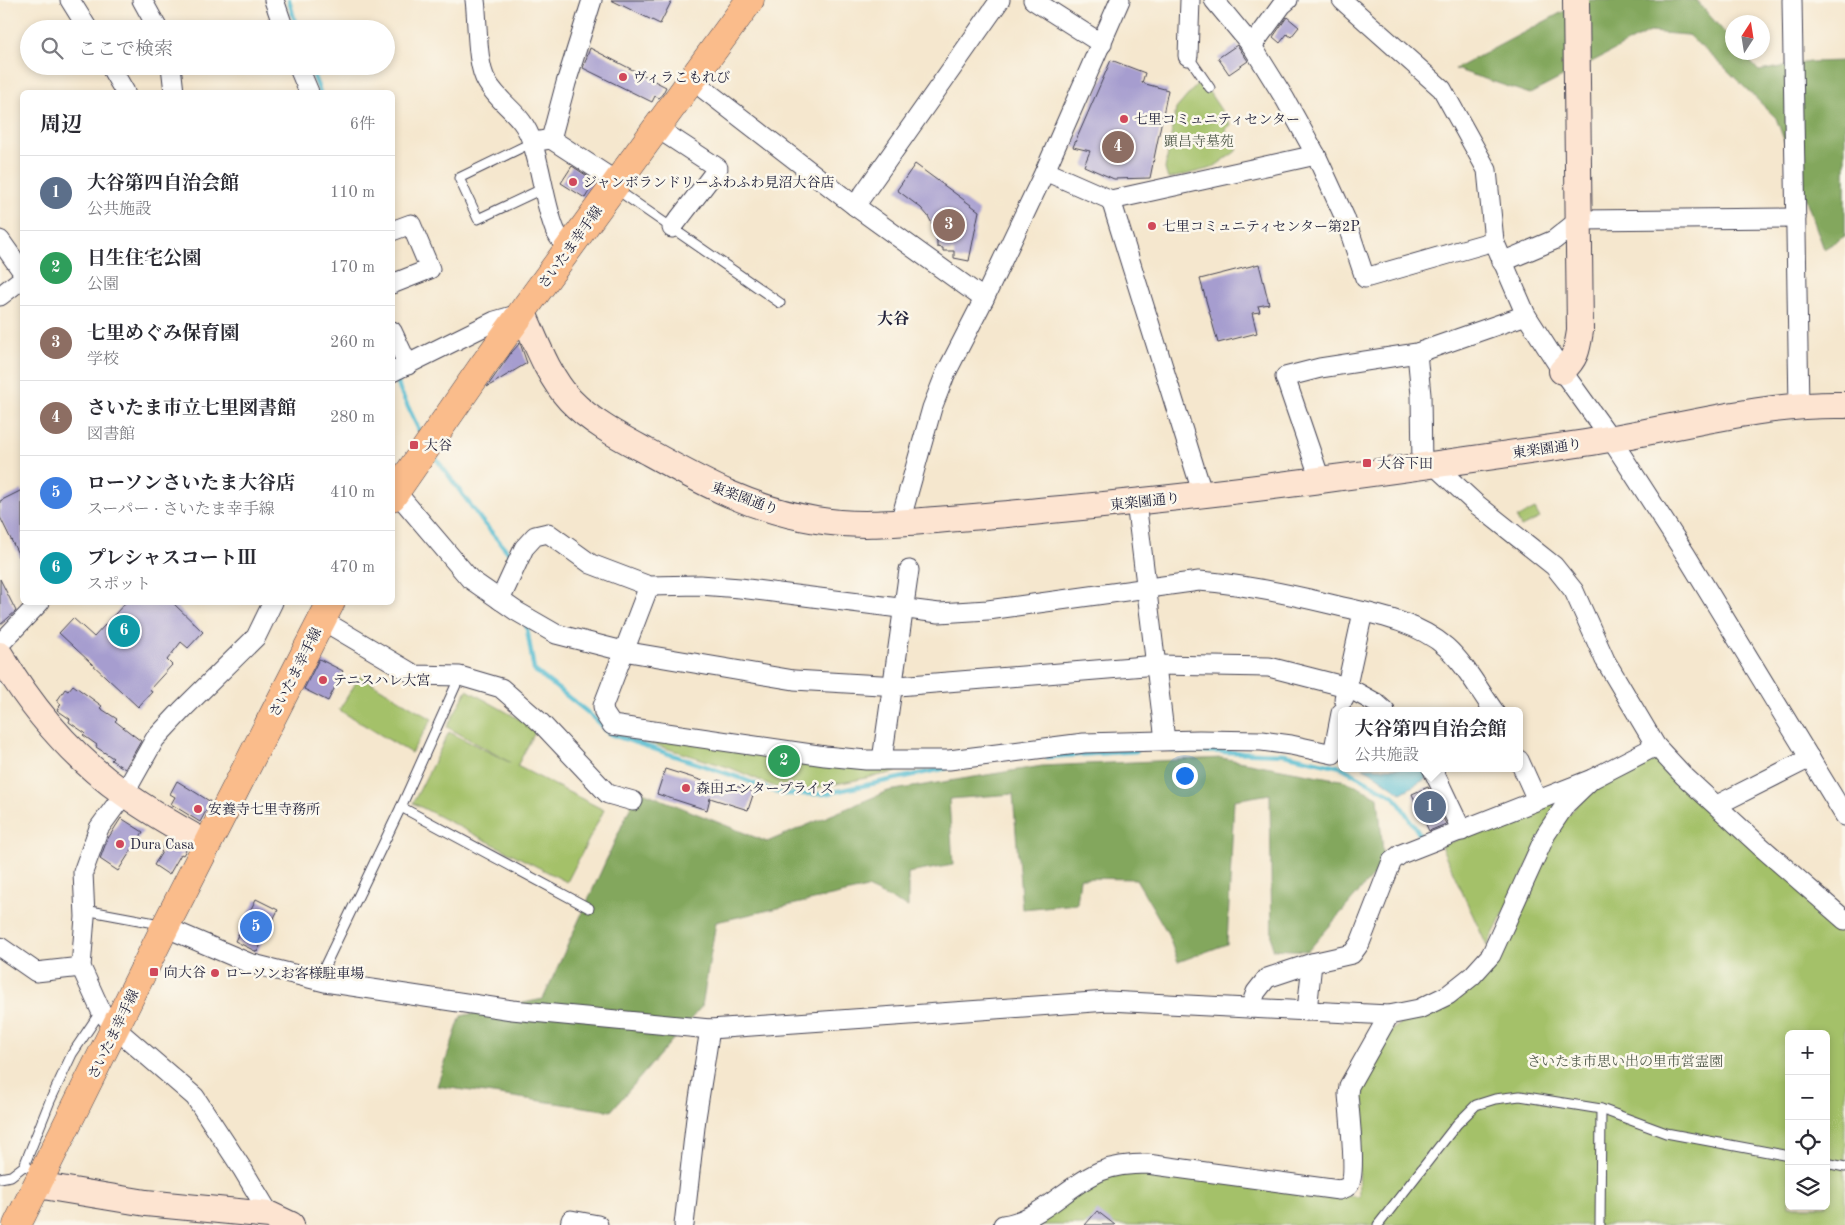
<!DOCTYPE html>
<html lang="ja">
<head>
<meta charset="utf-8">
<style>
  :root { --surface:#fff; --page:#f7f7f7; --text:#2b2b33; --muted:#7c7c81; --line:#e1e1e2; --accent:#d1495b }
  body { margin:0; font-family:"Old Standard TT","Noto Serif JP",serif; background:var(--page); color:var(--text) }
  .controls { position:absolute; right:15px; bottom:15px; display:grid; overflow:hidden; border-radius:8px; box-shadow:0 2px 8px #0003 }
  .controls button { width:45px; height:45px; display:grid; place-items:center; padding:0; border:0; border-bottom:1px solid var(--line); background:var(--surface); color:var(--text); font:25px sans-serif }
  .compass { position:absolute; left:1725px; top:15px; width:45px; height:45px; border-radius:50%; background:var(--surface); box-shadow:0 2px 8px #0003; rotate:12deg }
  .you { position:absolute; left:1184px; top:775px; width:18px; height:18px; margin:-12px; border:4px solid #fff; border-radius:50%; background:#1a73e8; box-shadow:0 0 0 8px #1a73e833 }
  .badge { display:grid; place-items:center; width:32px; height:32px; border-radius:50%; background:var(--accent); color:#fff; font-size:16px; font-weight:700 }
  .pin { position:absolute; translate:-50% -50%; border:2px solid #fff; box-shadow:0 1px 5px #0006 }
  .popup { position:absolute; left:1338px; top:707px; width:185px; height:65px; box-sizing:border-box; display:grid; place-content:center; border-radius:8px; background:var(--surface); filter:drop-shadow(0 1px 4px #0005); font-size:16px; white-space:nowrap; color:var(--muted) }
  .popup b { font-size:19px; color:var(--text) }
  .popup::after { content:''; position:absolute; left:50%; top:100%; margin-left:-10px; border:10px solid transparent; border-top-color:var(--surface) }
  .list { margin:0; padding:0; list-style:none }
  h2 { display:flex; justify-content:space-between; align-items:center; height:65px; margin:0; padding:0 20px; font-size:21px }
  h2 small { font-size:16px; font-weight:400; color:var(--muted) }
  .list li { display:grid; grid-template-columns:32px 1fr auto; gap:15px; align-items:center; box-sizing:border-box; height:75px; padding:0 20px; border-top:1px solid var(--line) }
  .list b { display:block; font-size:19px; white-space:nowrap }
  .list p { margin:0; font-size:16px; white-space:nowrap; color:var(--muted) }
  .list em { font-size:16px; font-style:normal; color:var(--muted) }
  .icon { flex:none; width:28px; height:28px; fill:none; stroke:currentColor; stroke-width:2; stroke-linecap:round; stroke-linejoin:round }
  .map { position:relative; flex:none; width:1845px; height:1225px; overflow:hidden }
  .search { position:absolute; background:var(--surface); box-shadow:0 2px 8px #0003; left:20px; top:20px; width:375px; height:55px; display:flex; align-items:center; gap:12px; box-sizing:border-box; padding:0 18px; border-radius:28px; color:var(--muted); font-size:19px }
  .panel { position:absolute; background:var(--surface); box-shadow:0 2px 8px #0003; left:20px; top:90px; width:375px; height:515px; border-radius:8px }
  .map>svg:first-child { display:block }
</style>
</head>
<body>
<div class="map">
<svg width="1845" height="1225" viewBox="0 0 1845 1225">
  <rect width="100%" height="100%" fill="#fbf7ec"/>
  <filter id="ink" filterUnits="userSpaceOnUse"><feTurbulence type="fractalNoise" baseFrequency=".02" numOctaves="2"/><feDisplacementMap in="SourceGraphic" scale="10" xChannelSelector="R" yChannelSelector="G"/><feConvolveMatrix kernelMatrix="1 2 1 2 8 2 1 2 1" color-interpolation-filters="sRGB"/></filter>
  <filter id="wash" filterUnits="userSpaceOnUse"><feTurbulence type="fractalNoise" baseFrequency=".0096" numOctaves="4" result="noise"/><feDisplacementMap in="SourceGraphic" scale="20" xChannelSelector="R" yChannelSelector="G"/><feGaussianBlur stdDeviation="1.12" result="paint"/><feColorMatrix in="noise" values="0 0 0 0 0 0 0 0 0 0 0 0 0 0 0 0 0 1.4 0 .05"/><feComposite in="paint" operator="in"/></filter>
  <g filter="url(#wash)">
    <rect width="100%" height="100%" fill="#f5e7ce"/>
    <!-- green -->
    <g fill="#a4c169" stroke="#637252" fill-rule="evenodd">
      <path d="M1201 80 1231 125 1225 129 1238 150 1212 168 1168 179 1165 169 1176 109Z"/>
      <path d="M1535 509 1540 518 1521 527 1517 518Z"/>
      <path d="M360 676 432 719 411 753 339 710Z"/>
      <path d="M467 690 537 729 517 766 604 810 567 882 413 803 449 732 511 763 447 727Z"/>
      <path d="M613 732 894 765 896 772 816 788 785 791 731 768Z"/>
      <path d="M1652 759 1658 760 1845 929V1225H1024L1089 1181 1115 1173 1157 1170 1359 1197 1356 1093 1389 1032 1409 1018 1467 991 1548 845 1567 817 1577 805 1602 785ZM1789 1034H1826V1206H1789Z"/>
      <path d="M1552 802 1558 805 1487 946 1441 846Z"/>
    </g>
    <!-- forest -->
    <g fill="#83a75d" stroke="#52644c">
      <path d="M1585 0H1696L1732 41V52L1742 53 1759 71 1809 62 1845 61V236L1824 249 1776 118 1723 66 1688 35 1649 32 1530 94 1455 69Z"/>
      <path d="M1222 758 1346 781 1378 797 1384 863 1308 951 1272 949 1270 794 1234 800 1227 944 1178 962 1167 932 1136 879 1080 878 1077 904 1022 909 1013 794 949 799 953 865 908 873V907L867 888 716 922 702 1006 611 1111 437 1086 461 1016 543 999 638 790 767 842 888 791 1042 766Z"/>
    </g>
    <!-- water -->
    <path fill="#52bbd0" stroke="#3a6e86" d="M1363 768H1424L1429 777 1401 793 1371 772Z"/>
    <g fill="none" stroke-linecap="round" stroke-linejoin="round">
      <!-- stream -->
      <g stroke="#52bbd0" stroke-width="4.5">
        <path d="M289 0 297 29"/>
        <path d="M310 66 320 92"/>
        <path d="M396 377 400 390 419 430"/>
        <path d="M435 457 482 521 514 559"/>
        <path d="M526 623 534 670 586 711 610 734 740 778 781 794H824L947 768"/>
        <path d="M1171 750 1284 754 1341 767"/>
        <path d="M1047 757 1136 751"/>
        <path d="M1343 768 1395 797 1422 838"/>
      </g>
    </g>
    <g id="blocks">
      <!-- building -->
      <g fill="#a69dcf">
        <path d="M611 0H672L660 24Z"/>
        <path d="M1287 17 1299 27 1291 37 1287 34 1280 43 1273 37Z"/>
        <path d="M1237 45 1248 61 1229 74 1218 58Z"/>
        <path d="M590 48 666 87 663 93 659 98 655 96 652 102 583 68Z"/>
        <path d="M1111 60 1145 73 1142 83 1168 90 1150 178 1114 179 1084 166 1090 151 1073 147Z"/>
        <path d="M915 164 979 211 969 261 954 258V251H943V248L937 247V233L928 216 921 208 897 190Z"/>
        <path d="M572 166 595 181 585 198 561 183Z"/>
        <path d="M1259 264 1269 304 1258 306 1260 312 1252 313 1257 333 1218 343 1200 279Z"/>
        <path d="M520 343 527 363 487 387 511 353Z"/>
        <path d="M22 490V562L0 517V501Z"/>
        <path d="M0 579 16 611 0 625Z"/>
        <path d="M126 602H172L203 632 188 648 181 642 167 660 172 665 150 689 152 692 138 707 59 633 73 618 94 637Z"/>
        <path d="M319 659 343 671 328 701 304 689Z"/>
        <path d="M73 685 102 706 100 708 117 719 115 721 141 741 125 769 111 760 113 758 96 747 97 745 83 735 85 733 69 722 70 719 57 710 61 704 57 701 65 689 68 691Z"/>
        <path d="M665 769 716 785 718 780 754 792 748 810 710 798 707 810 657 794Z"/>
        <path d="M177 781 211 802 200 822 171 804 175 797 170 794Z"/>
        <path d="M1428 787 1446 824 1429 831 1412 794Z"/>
        <path d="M121 818 143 832 118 871 100 859 107 840Z"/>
        <path d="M167 839 186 850 183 855 181 854 169 875 154 865 162 852 160 850Z"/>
        <path d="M256 899 278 910 257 952 235 941Z"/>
        <path d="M1097 1211 1115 1225H1085Z"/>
      </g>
    </g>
  </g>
  <g filter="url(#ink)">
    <use href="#blocks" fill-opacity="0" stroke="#424051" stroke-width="1"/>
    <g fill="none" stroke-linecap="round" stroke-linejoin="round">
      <defs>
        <g id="lane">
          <path d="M1188 56 1210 88"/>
          <path d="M533 142 459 178 478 219 544 188"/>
          <path d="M618 185 623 194 780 303"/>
          <path d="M401 807 589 908"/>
          <path d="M85 910 155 923 163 926"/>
          <path d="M318 980 401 807 460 676"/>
          <path d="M1826 1163 1845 1167"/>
          <path d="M24 1166 50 1101 72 1054 101 1011"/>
          <path d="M0 1178 11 1176 24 1166 28 1167"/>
          <path d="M1378 1225 1457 1124 1476 1105 1495 1099 1520 1096 1601 1109 1666 1133 1789 1156"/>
          <path d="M1600 1225 1601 1109"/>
        </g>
        <g id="street">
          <path d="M70 0 88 29"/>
          <path d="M142 0 158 29"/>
          <path d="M274 0 284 29"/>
          <path d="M475 0C478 22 476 65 487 82 502 107 523 113 532 142 542 171 544 202 555 230 558 237 564 244 568 250"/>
          <path d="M1033 0 1102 44"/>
          <path d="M1214 0 1252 46 1285 99 1316 155 1345 218 1365 278 1494 241"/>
          <path d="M1342 0 1442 89 1487 170 1494 241 1526 315 1562 371 1611 439 1686 555 1845 816"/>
          <path d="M1792 0 1799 407"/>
          <path d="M1252 46 1282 5 1288 0"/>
          <path d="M1188 56 1190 0"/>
          <path d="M110 66 125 92"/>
          <path d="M171 66 174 92"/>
          <path d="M298 66 309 92"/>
          <path d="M692 80 855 206 984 299"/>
          <path d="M657 128 718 168 672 228"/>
          <path d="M551 139 566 83 592 0"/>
          <path d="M539 141 551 139 617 182"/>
          <path d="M1045 171 1111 200 1316 155"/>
          <path d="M1111 200 1203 495"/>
          <path d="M855 206 1000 0"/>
          <path d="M392 231 411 224 430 269 392 284"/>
          <path d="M0 240 22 271"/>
          <path d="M1502 262 1554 240 1579 220 1796 218"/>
          <path d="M0 296 22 279"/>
          <path d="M392 331 408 365"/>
          <path d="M1417 353 1421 395 1422 466"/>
          <path d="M392 372 495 321 523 313"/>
          <path d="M1434 465 1475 503 1554 566 1574 591 1605 660 1656 746 1684 776 1759 845 1845 920"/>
          <path d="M1320 479 1285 377 1320 368 1417 353 1526 315"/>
          <path d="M396 492 470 579 516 611 556 634 623 651 794 680 898 686 1157 665 1269 667 1347 687 1376 703 1385 711"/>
          <path d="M1136 502 1165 740"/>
          <path d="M900 522 932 408 945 375 984 299 1045 171 1120 0"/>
          <path d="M649 586 603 706 604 713 612 725 825 756 866 760H949L1084 743 1199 740 1262 741 1291 745 1333 754 1341 713"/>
          <path d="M500 600 524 548 535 536 548 533 591 564 649 586 700 585 740 588 939 613 988 610 1199 581C1242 584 1284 593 1326 603 1366 613 1414 619 1446 647 1465 664 1479 690 1494 711"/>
          <path d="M322 620 415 675 460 676 501 688 541 723 608 794 633 801"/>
          <path d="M0 644 40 602"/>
          <path d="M1344 699 1363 612"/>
          <path d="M882 760 909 570"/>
          <path d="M1519 760 1537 800"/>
          <path d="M1432 768 1462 831"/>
          <path d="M1717 805 1810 758"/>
          <path d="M165 927 249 963 325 982 512 1010 710 1029 1108 1001 1389 1015 1419 1009 1448 995 1472 976 1491 955 1546 834 1566 804 1592 779"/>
          <path d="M0 947 36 972 81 967"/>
          <path d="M1250 1008 1256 992 1267 978 1312 963 1352 954 1360 943 1392 861 1401 854 1592 779 1656 746"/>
          <path d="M1307 1011 1312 963"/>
          <path d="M270 1215 243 1170 195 1097 115 1028 101 1011 81 967 85 917 83 872 99 828 124 794 155 739 183 709 256 637 273 602"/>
          <path d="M570 1225 571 1220 598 1225"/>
          <path d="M684 1225 696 1118 710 1029"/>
          <path d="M1003 1225C1041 1220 1067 1185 1101 1171 1116 1165 1132 1164 1147 1164L1339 1190C1343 1189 1347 1188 1349 1185 1357 1176 1349 1109 1348 1094L1349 1086 1389 1015"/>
        </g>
        <g id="secondary">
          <path d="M523 313C536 342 548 376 570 400 591 422 620 437 646 451 704 483 750 509 816 520 856 527 896 523 936 520 974 517 1012 514 1050 510 1229 494 1407 469 1585 443 1671 430 1758 403 1845 405"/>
          <path d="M1562 371C1576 358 1577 350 1580 331L1576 0"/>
          <path d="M0 655C32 709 73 758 125 794 151 813 180 829 207 844"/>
          <path d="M37 1185 146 1203 270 1215 291 1225"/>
        </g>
        <g id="primary">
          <path d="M392 497 482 367 750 0"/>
          <path d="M17 1225 165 927 331 602"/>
        </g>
      </defs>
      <!-- lane casing -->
      <use href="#lane" stroke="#424051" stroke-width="11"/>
      <!-- street casing -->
      <use href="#street" stroke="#424051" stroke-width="21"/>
      <!-- secondary casing -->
      <use href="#secondary" stroke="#424051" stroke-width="28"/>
      <!-- primary casing -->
      <use href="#primary" stroke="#424051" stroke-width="29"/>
      <!-- lane -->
      <use href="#lane" stroke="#fff" stroke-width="9"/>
      <!-- street -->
      <use href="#street" stroke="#fff" stroke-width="19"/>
      <!-- secondary -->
      <use href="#secondary" stroke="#fde4d1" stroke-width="26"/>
      <!-- primary -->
      <use href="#primary" stroke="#fabc8b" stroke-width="28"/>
    </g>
  </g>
  <!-- markers -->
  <g fill="#d1495b" stroke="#fbf7ec" stroke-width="2">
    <circle cx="623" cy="77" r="5"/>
    <circle cx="1124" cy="119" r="5"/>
    <circle cx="573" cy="182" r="5"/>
    <circle cx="1152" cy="226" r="5"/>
    <rect x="409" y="440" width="10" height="10" rx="2.5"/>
    <rect x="1362" y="458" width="10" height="10" rx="2.5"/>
    <circle cx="323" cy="680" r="5"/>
    <circle cx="686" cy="788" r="5"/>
    <circle cx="198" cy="809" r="5"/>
    <circle cx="120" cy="844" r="5"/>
    <rect x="149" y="967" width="10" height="10" rx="2.5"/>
    <circle cx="215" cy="973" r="5"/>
  </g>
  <g text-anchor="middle" stroke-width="5" stroke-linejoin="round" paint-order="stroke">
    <!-- poi labels -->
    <g font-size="14" fill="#22223b" stroke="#fbf7ec" text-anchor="start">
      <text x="633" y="82">ヴィラこもれび</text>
      <text x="1134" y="124">七里コミュニティセンター</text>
      <text x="583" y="187">ジャンボランドリーふわふわ見沼大谷店</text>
      <text x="1162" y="231">七里コミュニティセンター第2P</text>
      <text x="424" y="450">大谷</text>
      <text x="1377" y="468">大谷下田</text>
      <text x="333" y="685">テニスハレ大宮</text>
      <text x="696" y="793">森田エンタープライズ</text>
      <text x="208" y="814">安養寺七里寺務所</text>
      <text x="130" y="849">Dura Casa</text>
      <text x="164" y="977">向大谷</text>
      <text x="225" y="978">ローソンお客様駐車場</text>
    </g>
    <!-- park labels -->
    <g font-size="14" fill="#505a4b" stroke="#fbf7ec">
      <text x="1199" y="146">顕昌寺墓苑</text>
      <text x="1625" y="1066">さいたま市思い出の里市営霊園</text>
    </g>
    <!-- street labels -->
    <g font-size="14" fill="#22223b" stroke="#fbf7ec">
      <text transform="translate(570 247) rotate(-54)" y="5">さいたま幸手線</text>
      <text transform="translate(1547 448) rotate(-8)" y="5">東楽園通り</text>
      <text transform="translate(745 498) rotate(20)" y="5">東楽園通り</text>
      <text transform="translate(1145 501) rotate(-6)" y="5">東楽園通り</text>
      <text transform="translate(295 672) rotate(-63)" y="5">さいたま幸手線</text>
      <text transform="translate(113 1034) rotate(-64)" y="5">さいたま幸手線</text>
    </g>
    <!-- quarter labels -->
    <g font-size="16" font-weight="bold" fill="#22223b" stroke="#fbf7ec">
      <text x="893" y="324">大谷</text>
    </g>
  </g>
</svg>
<div class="controls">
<button>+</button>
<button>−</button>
<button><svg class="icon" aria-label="locate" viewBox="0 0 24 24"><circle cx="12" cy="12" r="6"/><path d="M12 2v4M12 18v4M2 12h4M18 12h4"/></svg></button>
<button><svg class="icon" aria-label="layers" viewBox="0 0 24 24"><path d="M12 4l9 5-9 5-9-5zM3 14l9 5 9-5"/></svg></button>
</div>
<svg class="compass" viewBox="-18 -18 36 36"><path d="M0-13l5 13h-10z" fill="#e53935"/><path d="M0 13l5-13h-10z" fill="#7c7c81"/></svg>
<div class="you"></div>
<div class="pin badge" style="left:1430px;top:807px;background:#5c6f8a">1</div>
<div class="popup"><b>大谷第四自治会館</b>公共施設</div>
<div class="pin badge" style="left:784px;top:761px;background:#2e9e5b">2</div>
<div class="pin badge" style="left:949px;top:225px;background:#8d6e63">3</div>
<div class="pin badge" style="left:1118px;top:147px;background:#8d6e63">4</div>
<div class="pin badge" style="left:256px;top:927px;background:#3f7fe0">5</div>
<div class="pin badge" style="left:124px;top:631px;background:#0f9aa8">6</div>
<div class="search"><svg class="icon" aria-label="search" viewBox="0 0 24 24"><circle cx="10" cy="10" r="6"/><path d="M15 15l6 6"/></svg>ここで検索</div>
<section class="panel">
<h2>周辺<small>6件</small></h2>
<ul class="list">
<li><span class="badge" style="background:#5c6f8a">1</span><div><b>大谷第四自治会館</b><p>公共施設</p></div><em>110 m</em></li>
<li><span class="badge" style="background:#2e9e5b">2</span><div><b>日生住宅公園</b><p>公園</p></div><em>170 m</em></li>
<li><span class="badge" style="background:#8d6e63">3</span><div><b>七里めぐみ保育園</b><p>学校</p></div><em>260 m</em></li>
<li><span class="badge" style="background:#8d6e63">4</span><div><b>さいたま市立七里図書館</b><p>図書館</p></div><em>280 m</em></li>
<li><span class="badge" style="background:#3f7fe0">5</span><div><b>ローソンさいたま大谷店</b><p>スーパー · さいたま幸手線</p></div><em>410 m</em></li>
<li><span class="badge" style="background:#0f9aa8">6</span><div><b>プレシャスコートⅢ</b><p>スポット</p></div><em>470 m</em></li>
</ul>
</section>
</div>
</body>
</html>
